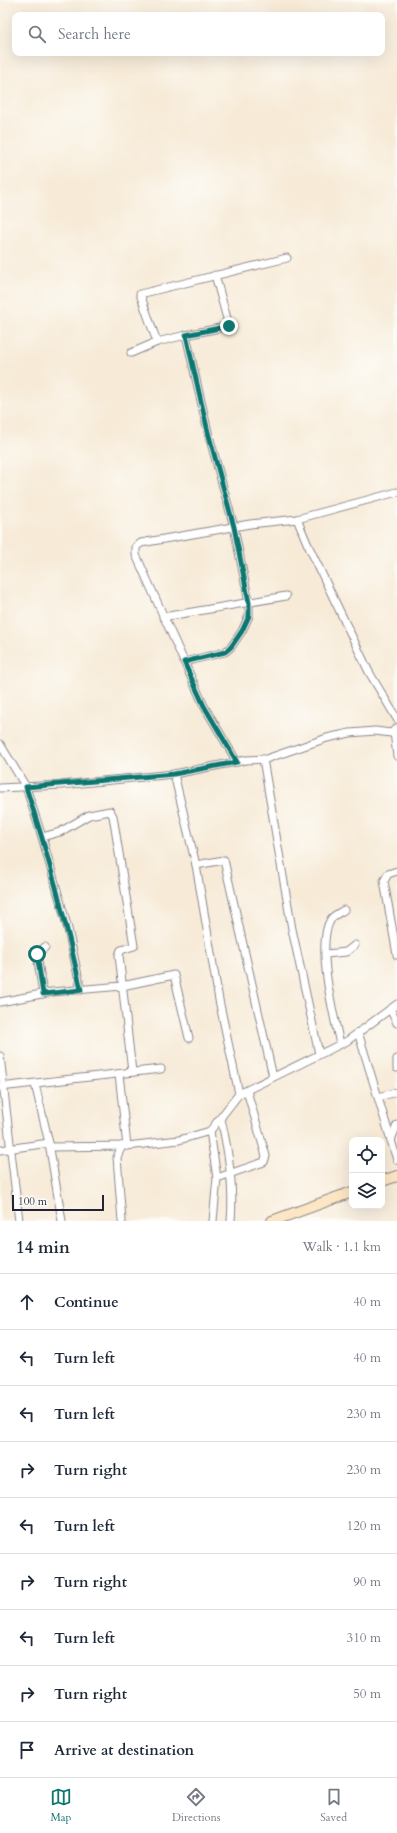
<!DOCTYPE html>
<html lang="en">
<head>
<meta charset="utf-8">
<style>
  :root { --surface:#fff; --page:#f2f2f3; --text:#1f2937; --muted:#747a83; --line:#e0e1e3; --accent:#0f766e }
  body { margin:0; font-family:Cardo,serif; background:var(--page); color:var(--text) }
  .controls { position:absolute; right:12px; bottom:12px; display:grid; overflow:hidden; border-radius:8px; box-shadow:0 4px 16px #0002 }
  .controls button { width:36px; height:36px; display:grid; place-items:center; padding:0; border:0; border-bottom:1px solid var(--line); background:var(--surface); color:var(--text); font:20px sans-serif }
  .scale { position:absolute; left:12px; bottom:10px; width:92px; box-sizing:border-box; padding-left:4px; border:2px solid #22223b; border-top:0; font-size:11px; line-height:14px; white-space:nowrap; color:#22223b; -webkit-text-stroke:3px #fdfcf7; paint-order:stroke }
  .stop { position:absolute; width:12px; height:12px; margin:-9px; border:3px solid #0f766e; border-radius:50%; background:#fff }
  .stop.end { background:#0f766e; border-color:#fff; box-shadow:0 1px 4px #0008 }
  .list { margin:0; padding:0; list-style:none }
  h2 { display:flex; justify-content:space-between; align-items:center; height:52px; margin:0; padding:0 16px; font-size:17px }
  h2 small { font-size:13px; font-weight:400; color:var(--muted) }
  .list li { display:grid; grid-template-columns:26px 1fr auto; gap:12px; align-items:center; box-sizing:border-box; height:56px; padding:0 16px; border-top:1px solid var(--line) }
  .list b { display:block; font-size:15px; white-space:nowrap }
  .list em { font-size:13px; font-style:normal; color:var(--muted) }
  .icon { flex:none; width:22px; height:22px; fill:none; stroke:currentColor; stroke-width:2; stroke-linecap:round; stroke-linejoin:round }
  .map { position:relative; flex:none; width:397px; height:1221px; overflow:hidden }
  .search { position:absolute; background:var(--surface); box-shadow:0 4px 16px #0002; left:12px; right:12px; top:12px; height:44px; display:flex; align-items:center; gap:10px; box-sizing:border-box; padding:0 14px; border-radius:8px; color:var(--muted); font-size:15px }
  .sheet { height:556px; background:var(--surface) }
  nav { display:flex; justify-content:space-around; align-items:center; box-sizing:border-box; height:56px; border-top:1px solid var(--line); background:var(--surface); font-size:11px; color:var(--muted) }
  nav a { display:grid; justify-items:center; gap:2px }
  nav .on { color:var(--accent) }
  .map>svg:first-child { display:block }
</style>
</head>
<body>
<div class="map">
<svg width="397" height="1221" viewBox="0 0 397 1221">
  <rect width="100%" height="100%" fill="#fdfcf7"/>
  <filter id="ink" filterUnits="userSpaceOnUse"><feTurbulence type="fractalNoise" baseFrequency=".025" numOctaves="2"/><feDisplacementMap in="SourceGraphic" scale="8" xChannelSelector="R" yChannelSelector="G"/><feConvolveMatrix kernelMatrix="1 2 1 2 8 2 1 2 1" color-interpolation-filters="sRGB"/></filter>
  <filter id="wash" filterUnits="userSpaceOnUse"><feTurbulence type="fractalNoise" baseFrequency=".012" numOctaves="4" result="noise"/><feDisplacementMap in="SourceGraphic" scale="16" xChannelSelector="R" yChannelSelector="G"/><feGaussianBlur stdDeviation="0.9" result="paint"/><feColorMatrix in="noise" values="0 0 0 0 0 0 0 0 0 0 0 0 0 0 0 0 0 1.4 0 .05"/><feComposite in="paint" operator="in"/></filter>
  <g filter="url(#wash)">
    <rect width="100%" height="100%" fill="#f7ebd8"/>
  </g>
  <g filter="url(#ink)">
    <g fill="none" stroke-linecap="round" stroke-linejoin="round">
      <defs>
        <g id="street">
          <path d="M157 342 140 294 287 258"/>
          <path d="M131 353 157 342 186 335"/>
          <path d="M297 519 307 543 369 672 397 719"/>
          <path d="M163 617 286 596"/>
          <path d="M184 662 225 652 231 647 242 631 249 616V603L234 527 208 432 186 335 229 326 215 275"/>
          <path d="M394 732 397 756"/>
          <path d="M0 744 26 787 42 837 68 929 81 990"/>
          <path d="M263 759 292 929 319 1054"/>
          <path d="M237 762 204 706 136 555V547L141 543 250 524 297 519 397 492"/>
          <path d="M174 774 196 865 219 1000 239 1094"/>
          <path d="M0 788 61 785 174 774 246 760 266 759 327 738 350 733 375 731 391 733 397 728"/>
          <path d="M42 837 60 832 89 815 110 811 113 816 134 946 121 950 119 955 132 1072"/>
          <path d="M196 865 224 860 273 1077"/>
          <path d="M397 871 388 874 384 881 397 955"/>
          <path d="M326 954 346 952 355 945"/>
          <path d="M43 994 37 954 45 947"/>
          <path d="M0 1002 52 992 122 986 174 975 189 1038"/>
          <path d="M390 1009 397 1023"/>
          <path d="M358 1032 397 1160"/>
          <path d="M340 1044C334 1016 315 944 331 919 334 915 339 913 344 910"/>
          <path d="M0 1056 19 1221"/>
          <path d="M397 1059V1068"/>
          <path d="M119 1074 127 1146 179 1140 210 1131 239 1094 347 1041 397 1004"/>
          <path d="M35 1084 49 1143 62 1221"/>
          <path d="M0 1087 161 1069"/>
          <path d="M378 1097 397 1092"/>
          <path d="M221 1119C229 1153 234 1186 231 1221"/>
          <path d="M210 1131 217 1178 213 1221"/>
          <path d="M391 1140 397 1125"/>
          <path d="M122 1146 117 1157 122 1221"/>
          <path d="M50 1147 127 1146"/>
          <path d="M0 1150 49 1143"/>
          <path d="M217 1178 264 1162 266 1156 247 1091"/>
        </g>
        <g id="secondary">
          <path d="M382 1181 397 1176"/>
          <path d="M272 1221 352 1192"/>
        </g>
      </defs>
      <!-- street casing -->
      <use href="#street" stroke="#8c868a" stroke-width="9"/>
      <!-- secondary casing -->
      <use href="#secondary" stroke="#8c868a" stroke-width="12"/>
      <!-- street -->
      <use href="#street" stroke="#fff" stroke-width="7"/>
      <!-- secondary -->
      <use href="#secondary" stroke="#fce6c4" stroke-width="10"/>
    </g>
  </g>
  <g fill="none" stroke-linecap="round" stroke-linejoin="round" filter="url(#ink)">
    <!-- route -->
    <path stroke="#0f766e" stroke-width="5" d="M37 954 43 994 81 990C66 921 48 854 26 787L174 774 237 762 204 706 184 662 225 652 231 647 242 631 249 616V603L234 527 208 432 186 335 229 326"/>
  </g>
</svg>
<div class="controls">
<button><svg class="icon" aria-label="locate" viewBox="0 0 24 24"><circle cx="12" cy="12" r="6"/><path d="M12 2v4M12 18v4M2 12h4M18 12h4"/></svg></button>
<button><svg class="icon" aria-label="layers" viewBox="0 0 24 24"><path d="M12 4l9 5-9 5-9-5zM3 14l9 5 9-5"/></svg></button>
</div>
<div class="scale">100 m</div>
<div class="stop" style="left:37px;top:954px"></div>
<div class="stop end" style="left:229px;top:326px"></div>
<div class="search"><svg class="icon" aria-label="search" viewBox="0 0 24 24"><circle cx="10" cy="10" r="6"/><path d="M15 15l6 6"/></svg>Search here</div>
</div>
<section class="sheet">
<h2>14 min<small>Walk · 1.1 km</small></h2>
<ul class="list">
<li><svg class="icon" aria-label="ahead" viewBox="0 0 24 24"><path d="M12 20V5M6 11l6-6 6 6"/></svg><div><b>Continue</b></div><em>40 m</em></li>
<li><svg class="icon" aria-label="left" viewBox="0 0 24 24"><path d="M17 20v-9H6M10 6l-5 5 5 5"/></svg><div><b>Turn left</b></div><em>40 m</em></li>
<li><svg class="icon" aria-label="left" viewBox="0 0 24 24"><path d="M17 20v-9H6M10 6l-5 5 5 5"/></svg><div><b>Turn left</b></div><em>230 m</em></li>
<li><svg class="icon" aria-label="right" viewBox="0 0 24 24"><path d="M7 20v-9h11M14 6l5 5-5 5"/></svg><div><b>Turn right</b></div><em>230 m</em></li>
<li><svg class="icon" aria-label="left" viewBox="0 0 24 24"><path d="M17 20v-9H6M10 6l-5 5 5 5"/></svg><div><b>Turn left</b></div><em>120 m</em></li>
<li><svg class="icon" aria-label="right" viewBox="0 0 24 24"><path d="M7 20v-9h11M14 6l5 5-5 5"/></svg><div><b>Turn right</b></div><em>90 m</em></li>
<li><svg class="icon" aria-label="left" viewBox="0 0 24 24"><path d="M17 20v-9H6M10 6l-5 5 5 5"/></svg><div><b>Turn left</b></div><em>310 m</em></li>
<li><svg class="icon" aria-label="right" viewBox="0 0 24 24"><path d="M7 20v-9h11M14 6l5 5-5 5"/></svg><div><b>Turn right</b></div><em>50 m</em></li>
<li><svg class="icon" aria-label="arrive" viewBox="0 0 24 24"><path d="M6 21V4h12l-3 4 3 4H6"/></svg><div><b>Arrive at destination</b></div></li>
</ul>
</section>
<nav>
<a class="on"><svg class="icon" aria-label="map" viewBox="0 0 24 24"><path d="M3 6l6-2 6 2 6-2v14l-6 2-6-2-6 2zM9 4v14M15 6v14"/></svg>Map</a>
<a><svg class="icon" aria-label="directions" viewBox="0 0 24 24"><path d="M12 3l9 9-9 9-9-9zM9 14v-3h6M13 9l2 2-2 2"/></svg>Directions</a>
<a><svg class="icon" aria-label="saved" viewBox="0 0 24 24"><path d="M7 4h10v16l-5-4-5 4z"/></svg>Saved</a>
</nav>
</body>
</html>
